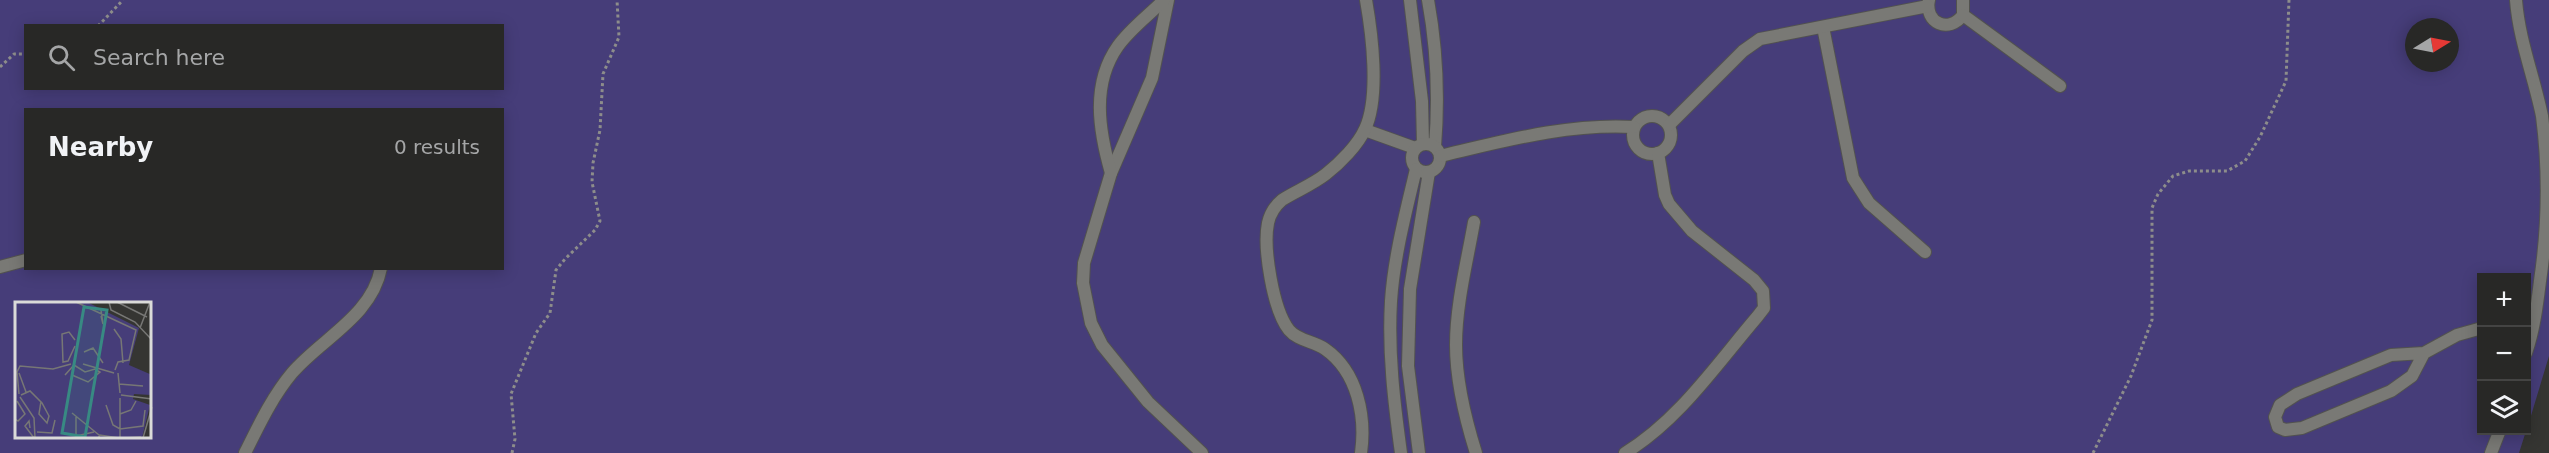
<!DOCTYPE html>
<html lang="en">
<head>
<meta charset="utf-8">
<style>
  :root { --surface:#282826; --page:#343432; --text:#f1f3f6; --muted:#a5a6a7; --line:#444443 }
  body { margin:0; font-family:"DejaVu Sans",sans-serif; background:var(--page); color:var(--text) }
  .controls { position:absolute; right:18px; bottom:18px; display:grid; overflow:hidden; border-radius:0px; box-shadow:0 3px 15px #0003 }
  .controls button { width:54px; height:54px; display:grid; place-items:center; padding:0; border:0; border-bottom:2px solid var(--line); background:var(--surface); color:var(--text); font:30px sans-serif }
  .compass { position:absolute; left:2405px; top:18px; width:54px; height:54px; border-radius:50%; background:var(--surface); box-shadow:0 3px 15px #0003; rotate:80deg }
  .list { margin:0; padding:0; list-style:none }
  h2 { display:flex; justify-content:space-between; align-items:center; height:78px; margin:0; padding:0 24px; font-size:26px }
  h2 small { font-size:20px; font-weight:400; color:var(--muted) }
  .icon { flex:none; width:33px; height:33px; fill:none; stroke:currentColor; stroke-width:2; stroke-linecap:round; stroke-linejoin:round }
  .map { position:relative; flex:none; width:2549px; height:453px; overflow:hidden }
  .search { position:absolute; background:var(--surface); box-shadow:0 3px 15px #0003; left:24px; top:24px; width:480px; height:66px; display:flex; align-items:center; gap:15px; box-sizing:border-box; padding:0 21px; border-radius:0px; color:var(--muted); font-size:22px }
  .panel { position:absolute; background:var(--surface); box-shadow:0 3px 15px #0003; left:24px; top:108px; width:480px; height:162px; border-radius:0px }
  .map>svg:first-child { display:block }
</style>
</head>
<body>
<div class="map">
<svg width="2549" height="453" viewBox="0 0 2549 453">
  <rect width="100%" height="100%" fill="#353532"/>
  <!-- green -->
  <path fill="#463d79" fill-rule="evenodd" d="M0 0H2549V356L2527 429 2526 278H2482V430L2526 431 2519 453H0ZM26 26H502V88H26ZM2414 27H2450V63H2414ZM26 110H502V268H26ZM16 303H150V436H16Z"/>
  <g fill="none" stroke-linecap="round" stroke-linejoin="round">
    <defs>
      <g id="minor">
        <path d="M1168 0 1152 78 1111 173 1084 263 1083 283 1091 323 1102 345 1148 402 1202 453"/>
        <path d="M1410 0 1422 101 1423 144"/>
        <path d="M1428 0C1437 49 1439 97 1435 147"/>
        <path d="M1929 0C1924 23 1949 34 1963 15V0"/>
        <path d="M2516 0C2519 40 2534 77 2542 116 2549 170 2548 227 2540 281 2537 305 2534 330 2526 353"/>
        <path d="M1963 15 2060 86"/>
        <path d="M1823 27 1853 178 1869 203 1925 252"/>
        <circle cx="1652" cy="135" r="19"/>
        <path d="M1669 125 1743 51 1760 39 1928 6"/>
        <path d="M1365 130 1415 148"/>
        <circle cx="1426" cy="158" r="14"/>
        <path d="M1440 156C1504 141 1569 123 1634 127"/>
        <path d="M1111 173C1099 131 1091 84 1118 46 1130 29 1149 15 1164 0"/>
        <path d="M1474 222C1467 262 1456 304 1456 345 1456 382 1465 418 1476 453"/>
        <path d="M0 267 26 260"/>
        <path d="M2424 353 2412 376 2391 391 2302 428 2285 430 2278 427 2275 417 2280 405 2297 394 2391 355 2424 353 2457 335 2482 328"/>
        <path d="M245 453C259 425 272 397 292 373 321 339 372 316 381 268"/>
        <path d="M1361 453C1366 417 1358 372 1325 349 1314 341 1298 341 1289 330 1273 310 1263 248 1268 223 1270 214 1275 206 1282 200 1296 191 1312 185 1326 174 1340 163 1358 145 1365 129 1380 97 1372 34 1366 0"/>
        <path d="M1401 453C1394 402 1388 352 1391 301 1394 256 1406 212 1416 169"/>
        <path d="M1419 453 1408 366 1410 289 1429 172"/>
        <path d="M1625 453C1679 420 1716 365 1757 317L1764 308 1763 291 1754 280 1692 231 1669 204 1665 195 1658 153"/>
        <path d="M2491 453 2500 430"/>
      </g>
    </defs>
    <!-- minor casing -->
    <use href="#minor" stroke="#52524f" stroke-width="14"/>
    <!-- path -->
    <g stroke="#8d8d8b" stroke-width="3" stroke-dasharray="3 3" stroke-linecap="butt">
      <path d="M98 26 123 0"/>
      <path d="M0 67 14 54H26"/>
      <path d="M512 453 515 439 511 394 536 333 550 313 556 270 565 259 595 230 600 221 592 182 593 163 600 130 603 74 619 37 617 0"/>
      <path d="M2093 453 2131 376 2152 320V208L2158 194 2173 176 2189 171H2227L2245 161 2260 137 2286 81 2289 0"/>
    </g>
    <!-- minor -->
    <use href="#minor" stroke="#797975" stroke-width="12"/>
  </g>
  <!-- overview -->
  <g transform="translate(15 302)">
    <rect width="136" height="136" fill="#353532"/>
    <path d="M0 0H72L124 26 114 63 137 73 136 93 119 92 118 97 135 103 127 136H0Z" fill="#463d79"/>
    <path fill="none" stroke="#777775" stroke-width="1.5" d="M61 0 121 28 114 58 103 60 100 68M94 0 96 8 120 20 137 38M102 0 132 15M86 8 88 22 86 14M125 26 135 0M99 27 106 37 108 61M60 44 53 59 48 60 47 32 54 30 60 38M69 50 78 46 88 61M68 62 99 71M4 71 11 90M103 71 105 91M50 73 59 63 70 70 80 67 85 70 73 80 57 73M104 82 128 84M4 92 2 70 5 64 38 67 56 62M6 93 15 89 27 101 34 114 32 121 24 112 26 99M106 93 137 97M5 95 19 116 20 136M105 96V136M91 103 98 123 105 127 128 124 130 108M57 111 84 133M105 112 116 108 121 99M61 114V134L79 130M0 117 3 119 10 112 2 99M15 126 14 119 10 124 19 136M22 130 37 131 40 118M83 136 85 133 104 136M108 136 126 135M128 136 137 105"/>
    <path fill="#388a83" fill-opacity="0.15" stroke="#388a83" stroke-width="3" d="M69 5 92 8 70 135 47 131Z"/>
    <rect width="136" height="136" fill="none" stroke="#dbdbd9" stroke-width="3"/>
  </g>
</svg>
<div class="controls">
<button>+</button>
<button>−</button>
<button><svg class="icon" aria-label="layers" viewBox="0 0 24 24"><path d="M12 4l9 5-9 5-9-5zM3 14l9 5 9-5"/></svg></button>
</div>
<svg class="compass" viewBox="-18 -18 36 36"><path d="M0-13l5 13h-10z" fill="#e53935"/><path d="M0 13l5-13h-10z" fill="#a5a6a7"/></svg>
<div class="search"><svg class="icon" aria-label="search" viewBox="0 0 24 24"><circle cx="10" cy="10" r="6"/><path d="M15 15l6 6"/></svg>Search here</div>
<section class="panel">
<h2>Nearby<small>0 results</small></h2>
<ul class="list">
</ul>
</section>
</div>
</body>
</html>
